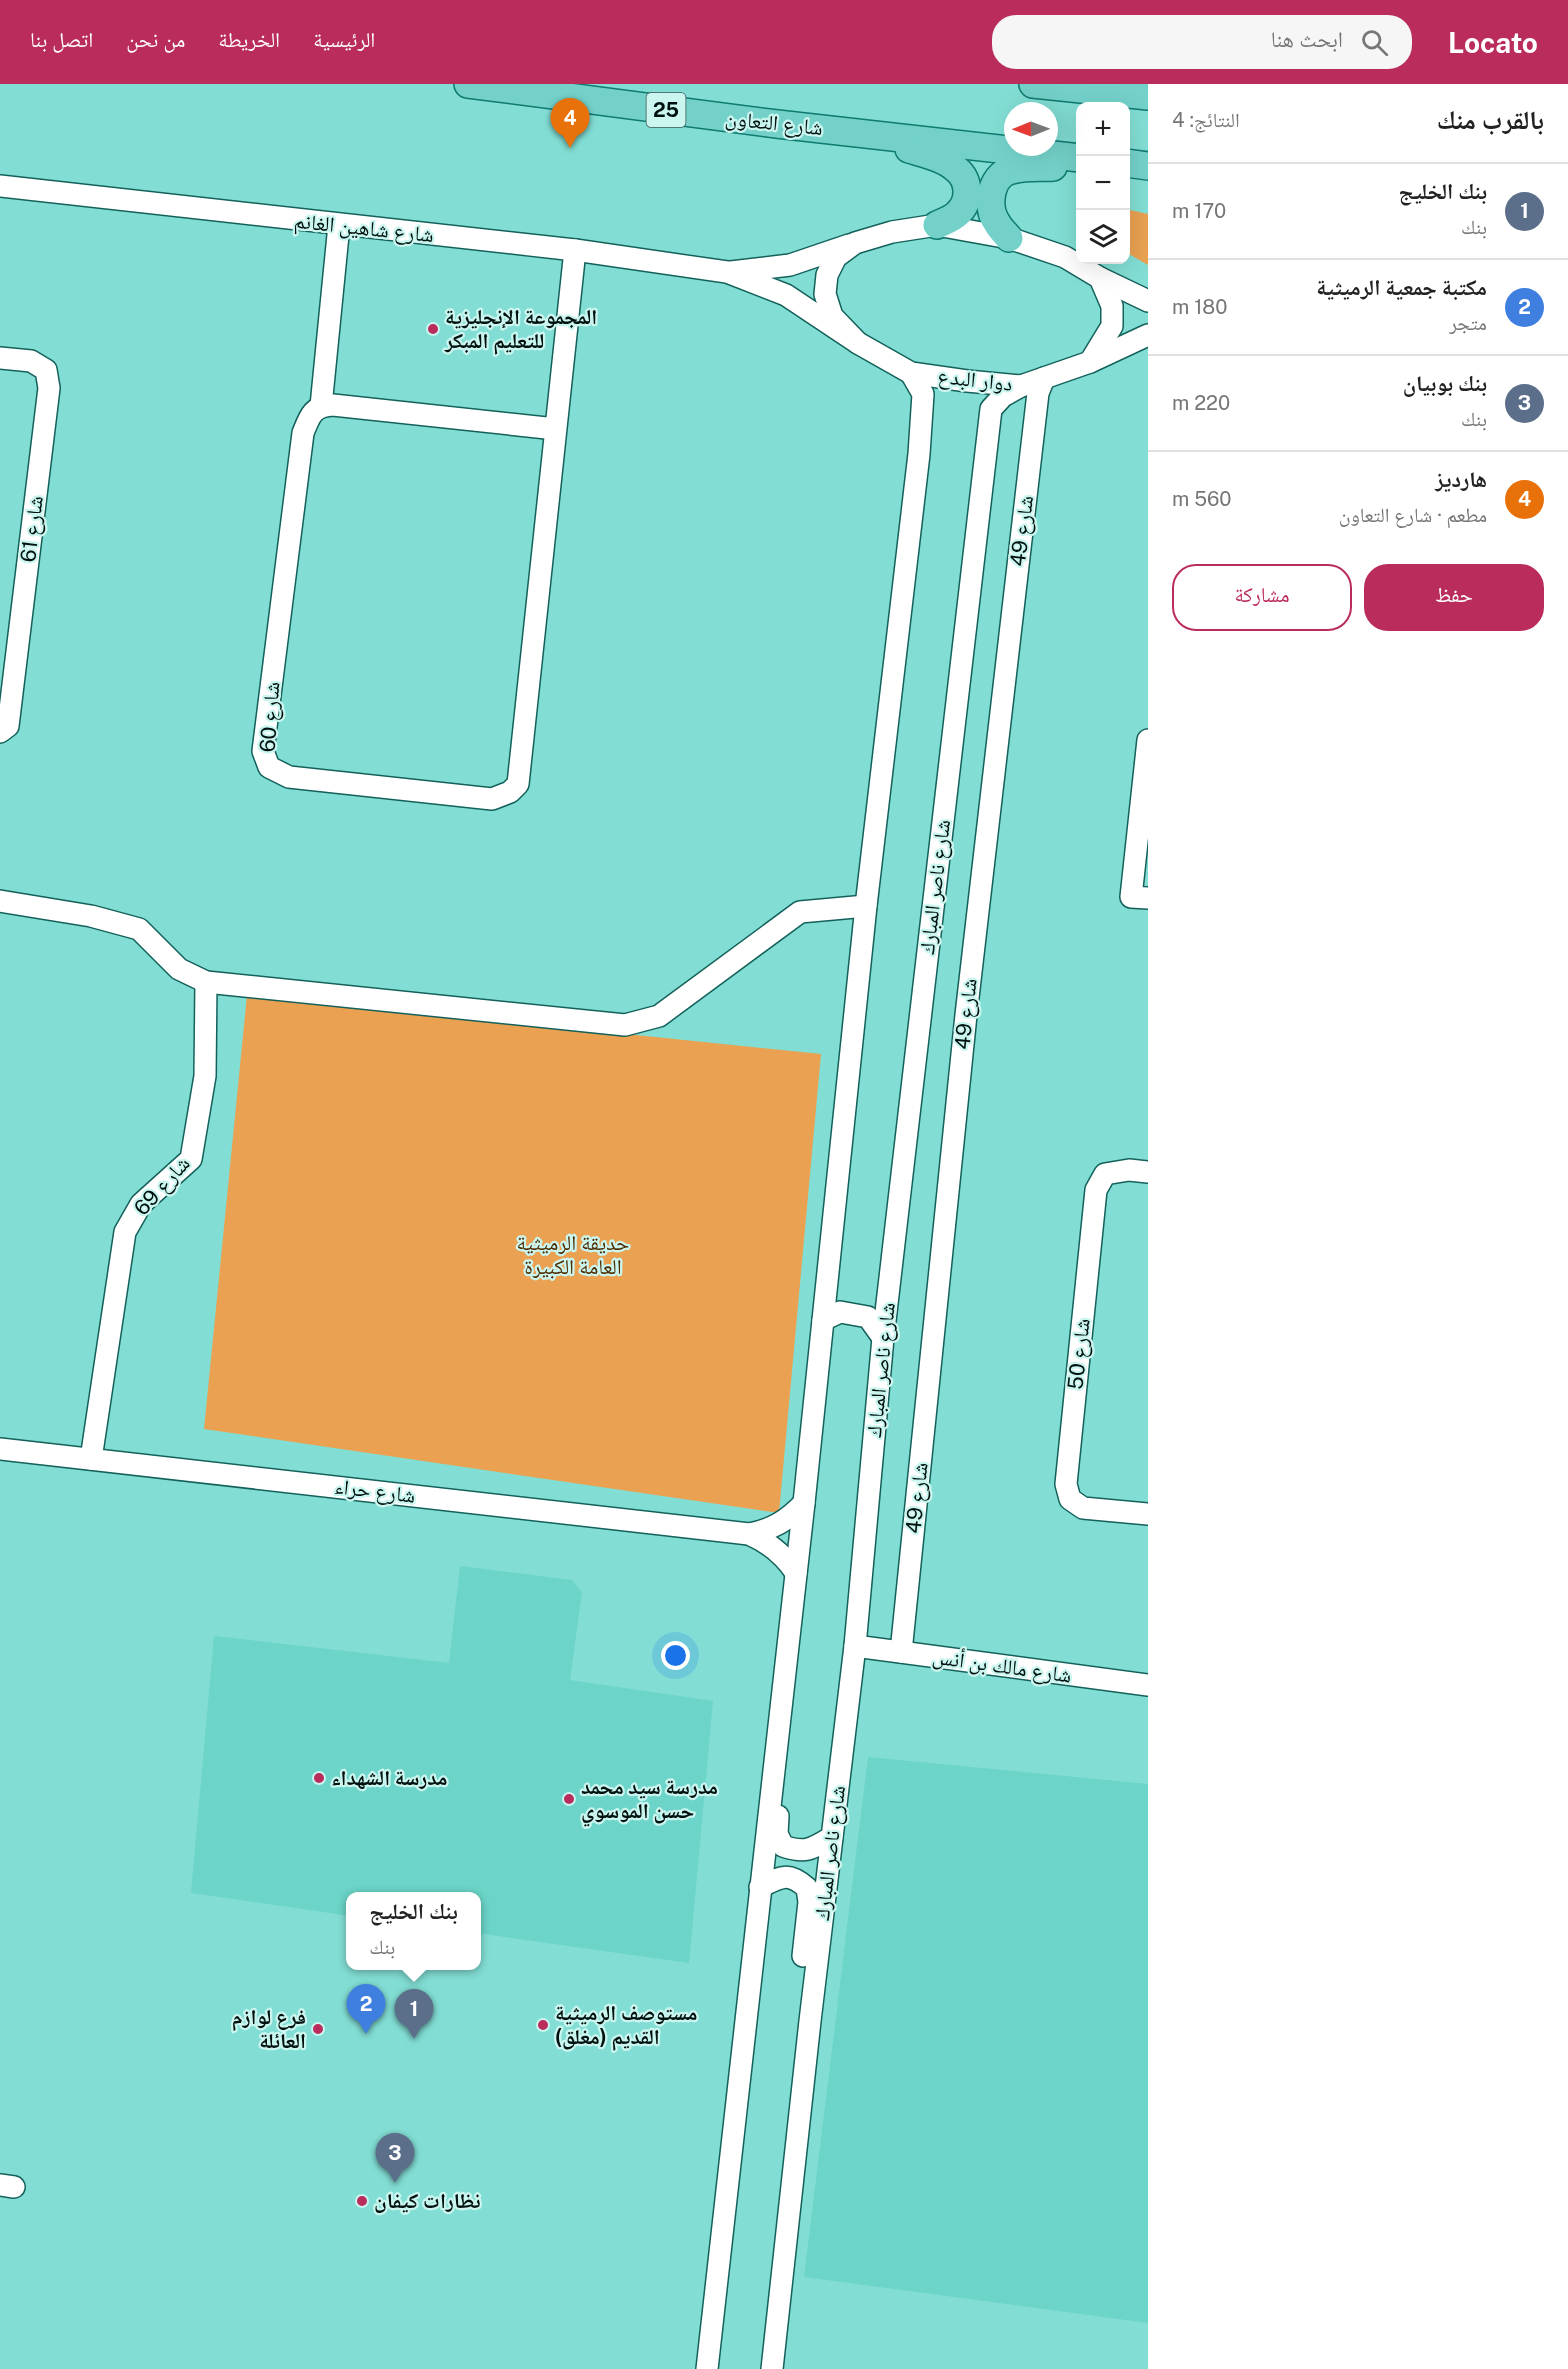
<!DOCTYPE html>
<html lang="ar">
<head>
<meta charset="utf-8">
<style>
  :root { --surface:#fff; --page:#f6f6f6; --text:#222; --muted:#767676; --line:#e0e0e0; --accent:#ba2c5c }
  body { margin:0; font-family:"Public Sans","Noto Naskh Arabic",sans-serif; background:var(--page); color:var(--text); direction:rtl }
  .controls { position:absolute; right:18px; top:18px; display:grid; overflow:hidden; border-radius:12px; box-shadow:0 6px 24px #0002 }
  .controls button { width:54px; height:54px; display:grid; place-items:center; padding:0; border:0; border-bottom:2px solid var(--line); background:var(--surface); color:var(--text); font:30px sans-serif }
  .compass { position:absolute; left:1004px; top:18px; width:54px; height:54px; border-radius:50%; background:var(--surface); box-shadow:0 6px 24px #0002; rotate:269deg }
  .you { position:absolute; left:676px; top:1572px; width:21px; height:21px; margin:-15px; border:4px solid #fff; border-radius:50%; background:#1a73e8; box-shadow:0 0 0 9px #1a73e833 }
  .badge { display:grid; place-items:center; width:39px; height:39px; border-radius:50%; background:var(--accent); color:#fff; font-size:20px; font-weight:700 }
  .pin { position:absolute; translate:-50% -50px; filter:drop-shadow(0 2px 3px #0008) }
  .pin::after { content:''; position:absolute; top:32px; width:21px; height:18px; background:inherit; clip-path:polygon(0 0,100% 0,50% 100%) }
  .popup { position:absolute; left:346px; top:1808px; width:135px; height:78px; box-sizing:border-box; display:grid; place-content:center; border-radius:12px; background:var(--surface); filter:drop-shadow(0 2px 4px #0005); font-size:20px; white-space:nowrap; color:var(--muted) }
  .popup b { font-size:22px; color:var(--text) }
  .popup::after { content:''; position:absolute; left:50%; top:100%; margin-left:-12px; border:12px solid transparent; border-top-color:var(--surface) }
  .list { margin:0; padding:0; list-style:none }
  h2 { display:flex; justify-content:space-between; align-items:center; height:78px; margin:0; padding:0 24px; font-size:26px }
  h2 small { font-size:20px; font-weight:400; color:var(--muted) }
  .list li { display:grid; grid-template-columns:39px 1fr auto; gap:18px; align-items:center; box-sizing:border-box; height:96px; padding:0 24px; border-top:2px solid var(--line) }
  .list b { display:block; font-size:22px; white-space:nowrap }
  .list p { margin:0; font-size:20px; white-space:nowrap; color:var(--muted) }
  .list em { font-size:20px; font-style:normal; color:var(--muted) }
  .actions { display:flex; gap:12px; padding:18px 24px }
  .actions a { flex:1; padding:14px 0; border:2px solid var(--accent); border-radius:24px; text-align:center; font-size:21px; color:var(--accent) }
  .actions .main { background:var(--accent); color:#fff }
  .icon { flex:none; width:33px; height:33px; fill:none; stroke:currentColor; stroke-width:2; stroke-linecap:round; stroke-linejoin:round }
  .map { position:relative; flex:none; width:1148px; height:2285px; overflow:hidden; direction:ltr }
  header { display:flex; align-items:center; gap:36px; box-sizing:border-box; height:84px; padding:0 30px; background:var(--accent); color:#fff }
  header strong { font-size:28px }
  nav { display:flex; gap:33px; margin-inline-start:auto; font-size:21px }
  .search { width:420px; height:54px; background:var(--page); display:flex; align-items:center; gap:15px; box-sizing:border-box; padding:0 21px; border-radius:24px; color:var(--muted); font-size:22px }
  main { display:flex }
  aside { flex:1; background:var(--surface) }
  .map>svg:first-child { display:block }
</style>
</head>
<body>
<header>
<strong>Locato</strong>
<div class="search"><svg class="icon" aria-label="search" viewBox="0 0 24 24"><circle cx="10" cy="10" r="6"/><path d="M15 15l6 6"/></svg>ابحث هنا</div>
<nav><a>الرئيسية</a><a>الخريطة</a><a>من نحن</a><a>اتصل بنا</a></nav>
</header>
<main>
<aside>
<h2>بالقرب منك<small>النتائج: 4</small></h2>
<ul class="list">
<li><span class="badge" style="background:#5c6f8a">1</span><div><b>بنك الخليج</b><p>بنك</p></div><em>170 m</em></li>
<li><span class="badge" style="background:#3f7fe0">2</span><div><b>مكتبة جمعية الرميثية</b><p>متجر</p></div><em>180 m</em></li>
<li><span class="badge" style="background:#5c6f8a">3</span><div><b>بنك بوبيان</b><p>بنك</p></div><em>220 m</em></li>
<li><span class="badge" style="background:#e8710a">4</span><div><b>هارديز</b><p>مطعم · شارع التعاون</p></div><em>560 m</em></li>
</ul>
<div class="actions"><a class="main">حفظ</a><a>مشاركة</a></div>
</aside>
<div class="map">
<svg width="1148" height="2285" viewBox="0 0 1148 2285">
  <rect width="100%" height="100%" fill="#82ded4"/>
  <!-- built -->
  <g fill="#6cd4c8">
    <path d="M460 1482 572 1496 582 1508 570 1596 713 1617 689 1879 477 1849V1812H351V1832L191 1809 214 1552 449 1579Z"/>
    <path d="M868 1673 1148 1700V2239L804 2193Z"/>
  </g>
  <!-- green -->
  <g fill="#eaa151">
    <path d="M1126 73 1130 126 1148 130V181L1129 170 1126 165Z"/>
    <path d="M247 911 821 970 779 1429 204 1345Z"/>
  </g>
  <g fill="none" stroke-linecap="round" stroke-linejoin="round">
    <defs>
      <g id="minor">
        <path d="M0 102 575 166 727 188 786 211 858 259"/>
        <path d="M937 141 1009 154 1065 173 1100 194 1112 222V242L1090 278 1021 302 967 297 911 289 858 259 832 232 825 210 827 191 836 173 855 159 892 148Z"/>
        <path d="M731 188 790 181 849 161"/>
        <path d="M1100 194 1148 217"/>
        <path d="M0 274 31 277 46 286 49 304 8 642 0 648"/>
        <path d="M1090 278 1148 251"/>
        <path d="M321 322 339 141"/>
        <path d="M556 345 333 321C313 322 310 331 303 349L263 667 269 683 289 693 492 715 510 708 518 700 575 166"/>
        <path d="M1148 656 1131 813 1148 814"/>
        <path d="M0 817 91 832 139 845 179 885 206 898 625 941 659 932 800 828 866 822"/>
        <path d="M1148 1088 1129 1086 1105 1090 1096 1106 1066 1400 1070 1415 1083 1424 1148 1430"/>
        <path d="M823 1236 840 1228 868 1233 883 1254"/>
        <path d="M0 1365 749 1450C770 1459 784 1471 796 1489"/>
        <path d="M91 1375 125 1148 141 1120 191 1075 205 992 206 898"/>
        <path d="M749 1450C772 1446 788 1436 804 1419"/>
        <path d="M855 1562 1148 1601"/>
        <path d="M901 1568 966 931 1038 309 1044 294"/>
        <path d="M778 1732 777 1750 783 1762C806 1770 812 1765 832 1753"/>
        <path d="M760 1803C781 1793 788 1787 807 1804L809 1818 803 1872"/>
        <path d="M0 2101 14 2103"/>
        <path d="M707 2285 804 1419 866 822 919 370 923 310 911 289"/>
        <path d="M772 2285 810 1937 855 1562 883 1254 991 325 1003 312 1021 302"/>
      </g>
      <g id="major">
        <path d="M468 0 777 40 1080 74"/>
        <path d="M1033 0 1148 12"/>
        <path d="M909 65C925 70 944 74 956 85 970 96 971 118 957 130 952 135 943 138 937 141"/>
        <path d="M1126 79 1148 82"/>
        <path d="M1009 154C1005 149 1000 145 997 139 987 125 989 97 1006 88 1019 82 1039 84 1053 83"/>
      </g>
    </defs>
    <!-- minor casing -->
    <use href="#minor" stroke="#13615a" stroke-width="24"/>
    <!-- major casing -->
    <use href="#major" stroke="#0e7a70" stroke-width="30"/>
    <!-- minor -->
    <use href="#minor" stroke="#fff" stroke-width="21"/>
    <!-- major -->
    <use href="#major" stroke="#73d1c9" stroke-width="27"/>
  </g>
  <!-- markers -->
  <g fill="#ba2c5c" stroke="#cbf6f0" stroke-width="2">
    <circle cx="433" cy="245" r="6"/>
    <circle cx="319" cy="1694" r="6"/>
    <circle cx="569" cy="1715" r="6"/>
    <circle cx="543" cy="1941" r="6"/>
    <circle cx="318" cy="1945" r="6"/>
    <circle cx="362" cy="2117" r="6"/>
  </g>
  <g text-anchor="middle" stroke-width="4.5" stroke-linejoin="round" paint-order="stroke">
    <!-- shield labels -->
    <rect fill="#cbf6f0" stroke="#3d5652" stroke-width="1.5" x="646.5" y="9" width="39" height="34" rx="4.5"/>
    <g font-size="20" font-weight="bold" fill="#00110f">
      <text x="666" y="33">25</text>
    </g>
    <!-- street labels -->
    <g font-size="21" fill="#00110f" stroke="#cbf6f0">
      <text transform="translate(774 39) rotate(6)" y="7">شارع التعاون</text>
      <text transform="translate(364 144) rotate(6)" y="7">شارع شاهين الغانم</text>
      <text transform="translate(975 296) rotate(6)" y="7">دوار البدع</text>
      <text transform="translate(32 445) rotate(-83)" y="7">شارع 61</text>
      <text transform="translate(1022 447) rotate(-83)" y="7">شارع 49</text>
      <text transform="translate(270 633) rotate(-86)" y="7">شارع 60</text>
      <text transform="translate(935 803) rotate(-83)" y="7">شارع ناصر المبارك</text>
      <text transform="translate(966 930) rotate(-84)" y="7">شارع 49</text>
      <text transform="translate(162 1102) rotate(-48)" y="7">شارع 69</text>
      <text transform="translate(1079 1270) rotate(-84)" y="7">شارع 50</text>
      <text transform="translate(881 1286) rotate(-84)" y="7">شارع ناصر المبارك</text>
      <text transform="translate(375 1407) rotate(7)" y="7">شارع حراء</text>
      <text transform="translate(917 1414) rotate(-84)" y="7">شارع 49</text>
      <text transform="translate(1002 1582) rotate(8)" y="7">شارع مالك بن أنس</text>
      <text transform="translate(830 1769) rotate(-83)" y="7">شارع ناصر المبارك</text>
    </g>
    <!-- poi labels -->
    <g font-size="21" font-weight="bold" fill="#00110f" stroke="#cbf6f0" text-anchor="start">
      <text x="445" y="240">المجموعة الإنجليزية<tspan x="445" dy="24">للتعليم المبكر</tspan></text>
      <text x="331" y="1701">مدرسة الشهداء</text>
      <text x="581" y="1710">مدرسة سيد محمد<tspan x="581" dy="24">حسن الموسوي</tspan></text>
      <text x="555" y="1936">مستوصف الرميثية<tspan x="555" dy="24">القديم (مغلق)</tspan></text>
      <text x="306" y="1940" text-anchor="end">فرع لوازم<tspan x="306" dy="24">العائلة</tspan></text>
      <text x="374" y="2124">نظارات كيفان</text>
    </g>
    <!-- park labels -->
    <g font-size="21" fill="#4d2b00" stroke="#cbf6f0">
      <text x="573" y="1166">حديقة الرميثية<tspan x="573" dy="24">العامة الكبيرة</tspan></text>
    </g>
  </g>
</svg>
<div class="controls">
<button>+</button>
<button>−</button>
<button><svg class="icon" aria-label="layers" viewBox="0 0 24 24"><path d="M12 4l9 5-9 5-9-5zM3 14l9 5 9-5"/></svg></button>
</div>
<svg class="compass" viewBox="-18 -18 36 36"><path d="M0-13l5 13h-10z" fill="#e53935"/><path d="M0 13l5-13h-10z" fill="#767676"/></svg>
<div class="you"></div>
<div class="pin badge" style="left:414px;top:1955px;background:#5c6f8a">1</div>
<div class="popup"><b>بنك الخليج</b>بنك</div>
<div class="pin badge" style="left:366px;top:1950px;background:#3f7fe0">2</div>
<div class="pin badge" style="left:395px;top:2099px;background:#5c6f8a">3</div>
<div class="pin badge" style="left:570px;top:64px;background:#e8710a">4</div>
</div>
</main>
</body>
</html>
